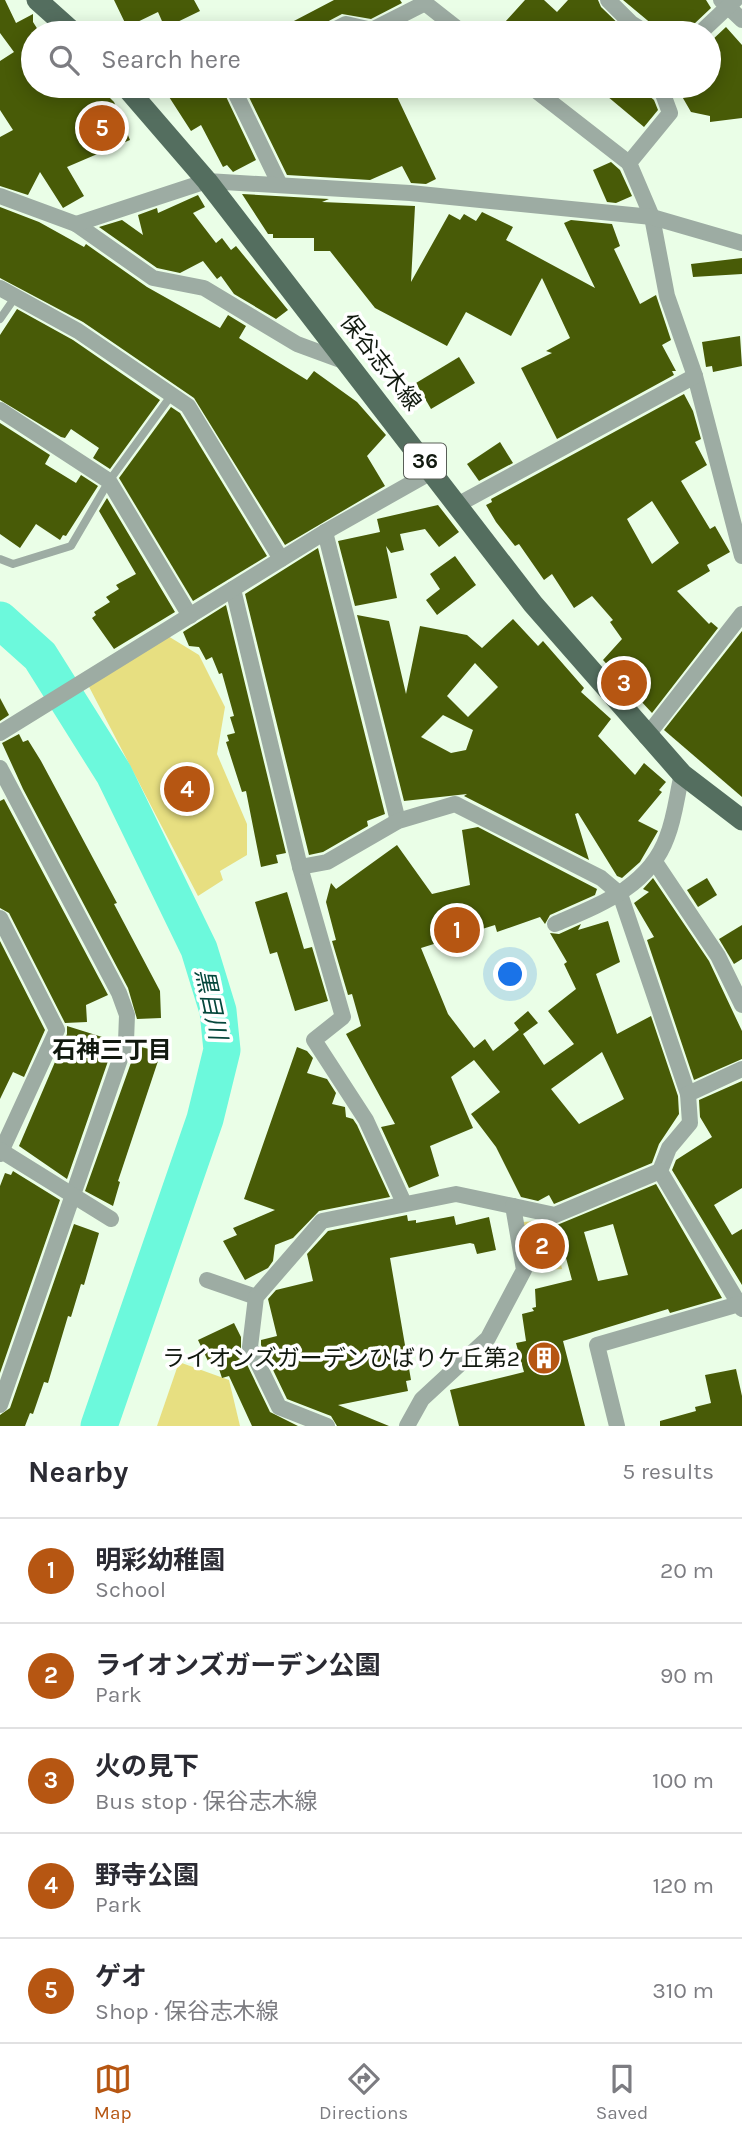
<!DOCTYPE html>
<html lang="en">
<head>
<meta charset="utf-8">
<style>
  :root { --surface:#fff; --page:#f2f2f3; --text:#2b2b33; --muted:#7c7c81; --line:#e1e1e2; --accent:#b65612 }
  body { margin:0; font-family:Karla,"Noto Sans JP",sans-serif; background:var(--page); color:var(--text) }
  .you { position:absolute; left:511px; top:975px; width:24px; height:24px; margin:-18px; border:5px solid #fff; border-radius:50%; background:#1a73e8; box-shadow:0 0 0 10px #1a73e833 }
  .badge { display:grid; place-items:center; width:46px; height:46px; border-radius:50%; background:var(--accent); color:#fff; font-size:23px; font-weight:700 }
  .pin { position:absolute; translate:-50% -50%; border:4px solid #fff; box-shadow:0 2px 7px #0006 }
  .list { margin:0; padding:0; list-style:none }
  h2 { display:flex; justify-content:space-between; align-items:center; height:91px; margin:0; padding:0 28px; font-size:30px }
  h2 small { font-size:23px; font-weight:400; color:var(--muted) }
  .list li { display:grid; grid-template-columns:46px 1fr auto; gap:21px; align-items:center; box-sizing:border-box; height:105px; padding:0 28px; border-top:2px solid var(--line) }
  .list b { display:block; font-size:26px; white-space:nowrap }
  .list p { margin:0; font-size:23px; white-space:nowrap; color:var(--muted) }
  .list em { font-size:23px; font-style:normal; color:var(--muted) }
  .icon { flex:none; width:38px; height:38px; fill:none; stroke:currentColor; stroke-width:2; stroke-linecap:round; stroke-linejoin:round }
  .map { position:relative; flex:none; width:742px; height:1426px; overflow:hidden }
  .search { position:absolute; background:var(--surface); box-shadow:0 4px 18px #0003; left:21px; right:21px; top:21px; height:77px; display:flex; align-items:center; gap:18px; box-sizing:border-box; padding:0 24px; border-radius:38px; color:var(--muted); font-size:26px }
  .sheet { height:616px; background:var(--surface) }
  nav { display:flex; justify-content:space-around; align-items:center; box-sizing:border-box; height:98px; border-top:2px solid var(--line); background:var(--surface); font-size:19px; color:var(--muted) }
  nav a { display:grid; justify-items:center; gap:4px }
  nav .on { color:var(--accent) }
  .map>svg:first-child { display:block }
</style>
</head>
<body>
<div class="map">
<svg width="742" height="1426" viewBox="0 0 742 1426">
  <rect width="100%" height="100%" fill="#eafee7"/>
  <!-- green -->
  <g fill="#e7df81">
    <path d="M163 633 199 655 225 707 217 754 247 824V855L220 871 223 880 198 896 86 681Z"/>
    <path d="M551 1220 562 1269 532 1271 523 1222Z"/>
    <path d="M179 1362 229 1380 240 1426H157Z"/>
  </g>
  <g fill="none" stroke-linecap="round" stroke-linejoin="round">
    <!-- river -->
    <path stroke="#6cf9dc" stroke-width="37" d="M0 620 40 656 114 774 199 949 218 1011 222 1050 205 1119 99 1426"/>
  </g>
  <!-- building -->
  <g fill="#485b07" fill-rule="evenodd">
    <path d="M0 0H5L16 23 33 14V22L40 33H33V86H98L114 102 130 140 67 167 84 196 63 208 40 172 28 195 0 186V137L13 130 0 110V61L14 52 0 33Z"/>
    <path d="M114 0H194L200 11 165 28 158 12 127 27Z"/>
    <path d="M334 0H400L402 3 371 19 342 14 323 24 318 33H298L292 22Z"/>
    <path d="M525 0H544L557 12 568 0H598L601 7 628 33H603L586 21 574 33H495Z"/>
    <path d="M623 0H706L711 8 693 25 690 33H657L653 25Z"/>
    <path d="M411 22 416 33H389Z"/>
    <path d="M726 27 742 45V118L710 122V116L691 112 676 86H709V39L710 42Z"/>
    <path d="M162 86H221L256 160 233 172 227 165 223 167 201 125 191 131Z"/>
    <path d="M251 86H392L436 179 426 184 411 183 402 166 370 180 287 175 245 89Z"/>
    <path d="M595 86H637L654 100 658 110 644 127Z"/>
    <path d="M611 162 620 170 632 196 616 203 607 202 593 170Z"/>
    <path d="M242 194 329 199 322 202 415 206 411 282 449 214 460 220 464 214 476 221 482 212 513 227 506 240 595 288 564 223 571 220 612 224 620 246 614 249 640 304 656 295 671 340 662 345 676 371H672L674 375 557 439 521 368 552 353 546 351 570 338 542 278 511 336 466 312 447 346 375 308 330 251H314V238H273V234H268Z"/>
    <path d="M198 195 205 207 193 213 216 243 222 238 231 250 236 246 288 310 276 319 234 294 221 276 217 279 203 261 180 273 157 268 99 227 122 220 143 235 138 215 157 208 158 213Z"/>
    <path d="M0 207 39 222 84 247 86 244 147 287 220 328 228 315 246 326 239 338 307 380 314 371 357 402 386 435 367 456 385 486 285 545 194 398 83 322 0 278Z"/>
    <path d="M742 258V274L693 277 691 264Z"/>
    <path d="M17 309 73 340 160 400 110 469 93 458 99 448 71 429 65 438 61 437 0 400V335Z"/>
    <path d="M740 336 742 366 713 372 712 366 706 367 702 342Z"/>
    <path d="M459 357 475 383 431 409 416 383Z"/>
    <path d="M684 394 693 411 701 439 695 442 707 465 681 481 710 529 715 526 730 552 707 565 710 571 677 591 709 624 711 622 718 628 652 713 603 660 622 639 610 622 613 620 592 596 574 608 552 574 544 580 519 544 515 546 496 522 486 505 492 502 491 499ZM652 501 679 543 652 564 627 519Z"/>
    <path d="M171 407 180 413 267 556 193 601 119 478Z"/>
    <path d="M0 423 50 455 45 464 76 483 81 475 98 486 66 536 63 535 60 540 36 524 20 548 0 534Z"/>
    <path d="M500 442 513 463 479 481 467 464Z"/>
    <path d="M107 498 175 612 114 649 92 618 96 615 94 612 110 602 106 597 119 589 116 585 136 574 99 511Z"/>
    <path d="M438 505 459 532 439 547 425 529 400 534 404 550 391 553 386 546 397 598 355 606 338 541 380 532 377 519Z"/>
    <path d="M318 548 385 814 367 821 368 826 323 852 309 855 245 594Z"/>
    <path d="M455 556 476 585 437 615 426 600 440 589 430 574Z"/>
    <path d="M226 605 286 853 276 855 278 863 261 867 246 791 242 792 226 742 229 741 227 735 235 733 230 717 234 716 222 673 219 674 212 657 206 660 199 647 189 646 183 632Z"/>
    <path d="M357 615 389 621 406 694 420 626 467 635 482 648 513 619 538 646 543 641 584 688 581 692 611 719 598 736 635 775 644 763 666 782 659 790 662 792 638 821 658 831 640 862 622 878 617 876 578 813 575 814 589 860 464 796 467 794 404 801ZM475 663 498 687 468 717 447 696ZM443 715 473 730 466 750 451 753 421 737Z"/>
    <path d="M742 631V797L664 730Z"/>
    <path d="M0 698 9 715 0 721Z"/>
    <path d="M19 734 23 742 28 740 41 761 117 903 114 904 160 991 161 1018 137 1019 128 988 23 789 2 743Z"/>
    <path d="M4 799 108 995 86 1005 87 1022 65 1023 9 913 0 908V801Z"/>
    <path d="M478 827 597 889 595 895 550 915 545 924 540 917 497 932 495 925 421 948 448 1014 474 1048 485 1039 493 1051 519 1030 514 1023 528 1011 538 1023 523 1034 544 1065 574 1044 548 1011 576 989 564 964 567 962 550 933 559 934 581 924 578 930 608 921 620 962 596 974 617 1034 651 1016 678 1096 679 1114 659 1144 652 1163 554 1204 549 1195 538 1201 521 1197 496 1147 471 1114 500 1092 474 1060 451 1077 473 1128 430 1146 439 1176 409 1188 381 1127 395 1124 346 1034 361 1026 352 994 348 995 332 941 336 940 326 902 331 883 336 889 397 845 432 894 470 885 462 830ZM602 1052 624 1099 579 1124 551 1089Z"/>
    <path d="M653 878 709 961 742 1031V1059L694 1080 647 940 654 937 634 903 649 892 643 889Z"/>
    <path d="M707 878 717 895 698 907 687 890Z"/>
    <path d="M287 892 304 949 312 947 328 1001 295 1011 277 952 270 954 255 902Z"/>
    <path d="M742 925V959L734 964 719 939Z"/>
    <path d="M0 941 45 1030 24 1077 13 1072 0 1099Z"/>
    <path d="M67 1026 115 1041 67 1179 19 1146 67 1034Z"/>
    <path d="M137 1046 161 1052 118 1181 120 1182 113 1206 85 1191Z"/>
    <path d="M297 1047 307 1051 313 1058 307 1073 327 1079 336 1093 332 1104 345 1107 346 1117 353 1119 357 1125 390 1197 319 1211 293 1238 275 1245 273 1261 268 1268 245 1280 223 1241 237 1235 233 1228 275 1210 244 1199Z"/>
    <path d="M742 1081V1188L714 1205 732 1235 742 1229V1285L672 1170 676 1160 712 1137 700 1117 699 1100Z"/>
    <path d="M13 1171 60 1200 0 1373V1186L5 1173 11 1175Z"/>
    <path d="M656 1184 722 1298 670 1313 668 1309 563 1341 585 1426H459L450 1390 524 1372 516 1343 526 1341 522 1314 534 1311 532 1308 536 1307 535 1289 572 1280 557 1225ZM613 1224 628 1275 598 1281 584 1232Z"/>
    <path d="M407 1215 408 1221 416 1220V1223L454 1216 456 1225 489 1217 496 1250 477 1254 474 1244 470 1243 390 1258 411 1380 406 1381 408 1391 338 1405 389 1426H337L331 1416 287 1399 261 1345V1340L277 1336 268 1299 276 1290 313 1281 307 1254 328 1231Z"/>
    <path d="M74 1224 99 1233 84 1285 81 1284 71 1317 68 1316 48 1383 44 1382 33 1414 30 1413 25 1426H0V1415L10 1408Z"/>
    <path d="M234 1323 241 1337V1352L270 1412 298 1426H252L229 1376 222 1378 215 1357 208 1361 198 1340Z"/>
    <path d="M736 1369 742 1396V1426H660V1421L696 1411 695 1407 711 1403 705 1375Z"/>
  </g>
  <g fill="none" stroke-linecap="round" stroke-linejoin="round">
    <!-- lane -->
    <g stroke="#9daca3" stroke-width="8">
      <path d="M0 319 16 296"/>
      <path d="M0 559 13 564 71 546 109 481 173 393"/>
    </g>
    <!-- street -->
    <g stroke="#9daca3" stroke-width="16">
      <path d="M421 0 463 33"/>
      <path d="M608 0 631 23 647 33"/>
      <path d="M721 0 742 20"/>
      <path d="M328 33 346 24 372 30 425 3"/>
      <path d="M700 33 735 0"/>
      <path d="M232 86 280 185"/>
      <path d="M530 86 629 163"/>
      <path d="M660 86 670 113 629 163 652 217 667 296 695 376 742 556"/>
      <path d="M0 196 76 224 153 278 204 288 297 344 346 362"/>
      <path d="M76 224 207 181 410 193 652 217 742 243"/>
      <path d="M0 288 78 331 188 406 281 559"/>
      <path d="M0 410 109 481 190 616"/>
      <path d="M457 505 695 376"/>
      <path d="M325 532 398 821"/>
      <path d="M233 589 300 867 343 1017 314 1040 366 1120 404 1203"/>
      <path d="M0 733 325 532 433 471"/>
      <path d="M646 737 742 614"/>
      <path d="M0 768 119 993 127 1015 126 1042 0 1405"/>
      <path d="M655 862 718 956 742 1005"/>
      <path d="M300 867 327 862 398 821 455 804 601 878 620 894 688 1094"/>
      <path d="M0 918 57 1030 0 1154"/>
      <path d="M555 924C599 905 649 887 667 837 675 817 677 794 682 774"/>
      <path d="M742 1069 688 1094 690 1123 669 1148 660 1171 742 1309"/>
      <path d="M0 1150 111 1219"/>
      <path d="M207 1280 256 1297"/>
      <path d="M327 1426 279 1407 250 1347 256 1297 322 1221 456 1194 555 1215 660 1171"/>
      <path d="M407 1426 422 1399 488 1338 524 1270 513 1206"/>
      <path d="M617 1426 597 1345 739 1304"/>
    </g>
    <!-- primary -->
    <g stroke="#546e5f" stroke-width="21">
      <path d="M37 0 74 33"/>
      <path d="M125 86 207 181 533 604 682 774 742 820"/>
    </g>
  </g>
  <!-- icons -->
  <defs>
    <symbol id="building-disc" viewBox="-11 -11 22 22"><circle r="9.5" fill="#b65612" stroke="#fff"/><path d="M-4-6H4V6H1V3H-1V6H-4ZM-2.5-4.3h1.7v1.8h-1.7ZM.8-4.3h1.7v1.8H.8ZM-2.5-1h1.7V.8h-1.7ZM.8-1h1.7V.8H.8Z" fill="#fff"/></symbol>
  </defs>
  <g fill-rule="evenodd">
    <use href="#building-disc" x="525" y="1339" width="38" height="38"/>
  </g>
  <g text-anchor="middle" stroke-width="7" stroke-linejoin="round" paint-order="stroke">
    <!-- shield labels -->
    <rect fill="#fff" stroke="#585e57" stroke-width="2" x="404" y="443.5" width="42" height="35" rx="5"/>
    <g font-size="21" font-weight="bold" fill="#11190f">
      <text x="425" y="468">36</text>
    </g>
    <!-- street labels -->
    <g font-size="23" fill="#11190f" stroke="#fff">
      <text transform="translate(381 362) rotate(52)" y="8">保谷志木線</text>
    </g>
    <!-- poi labels -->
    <g font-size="23" fill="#11190f" stroke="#fff" text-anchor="end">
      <text x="520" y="1366">ライオンズガーデンひばりケ丘第2</text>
    </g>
    <!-- water labels -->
    <g font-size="24" font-style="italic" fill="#05473c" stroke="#fff">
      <text transform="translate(211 1004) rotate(78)" y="8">黒目川</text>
    </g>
    <!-- neighbourhood labels -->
    <g font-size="24" font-weight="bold" fill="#11190f" stroke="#fff">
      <text x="112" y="1058">石神三丁目</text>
    </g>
  </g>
</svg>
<div class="you"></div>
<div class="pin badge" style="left:457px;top:930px">1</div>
<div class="pin badge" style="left:542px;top:1246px">2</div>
<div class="pin badge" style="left:624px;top:683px">3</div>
<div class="pin badge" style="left:187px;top:789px">4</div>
<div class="pin badge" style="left:102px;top:128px">5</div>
<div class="search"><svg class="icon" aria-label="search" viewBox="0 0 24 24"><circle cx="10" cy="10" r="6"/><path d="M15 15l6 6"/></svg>Search here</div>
</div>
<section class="sheet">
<h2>Nearby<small>5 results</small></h2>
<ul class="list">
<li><span class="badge">1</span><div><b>明彩幼稚園</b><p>School</p></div><em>20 m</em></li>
<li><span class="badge">2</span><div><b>ライオンズガーデン公園</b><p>Park</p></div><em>90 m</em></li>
<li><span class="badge">3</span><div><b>火の見下</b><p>Bus stop · 保谷志木線</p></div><em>100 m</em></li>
<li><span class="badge">4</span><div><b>野寺公園</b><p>Park</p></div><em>120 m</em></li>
<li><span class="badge">5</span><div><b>ゲオ</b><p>Shop · 保谷志木線</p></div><em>310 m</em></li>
</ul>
</section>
<nav>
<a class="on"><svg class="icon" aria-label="map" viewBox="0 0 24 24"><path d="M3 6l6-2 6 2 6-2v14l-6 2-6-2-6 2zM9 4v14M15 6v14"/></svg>Map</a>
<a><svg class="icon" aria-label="directions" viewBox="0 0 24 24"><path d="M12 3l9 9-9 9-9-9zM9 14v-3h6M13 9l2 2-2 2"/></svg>Directions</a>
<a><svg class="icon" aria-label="saved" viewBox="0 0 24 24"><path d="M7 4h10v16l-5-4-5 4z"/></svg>Saved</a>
</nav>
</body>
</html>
